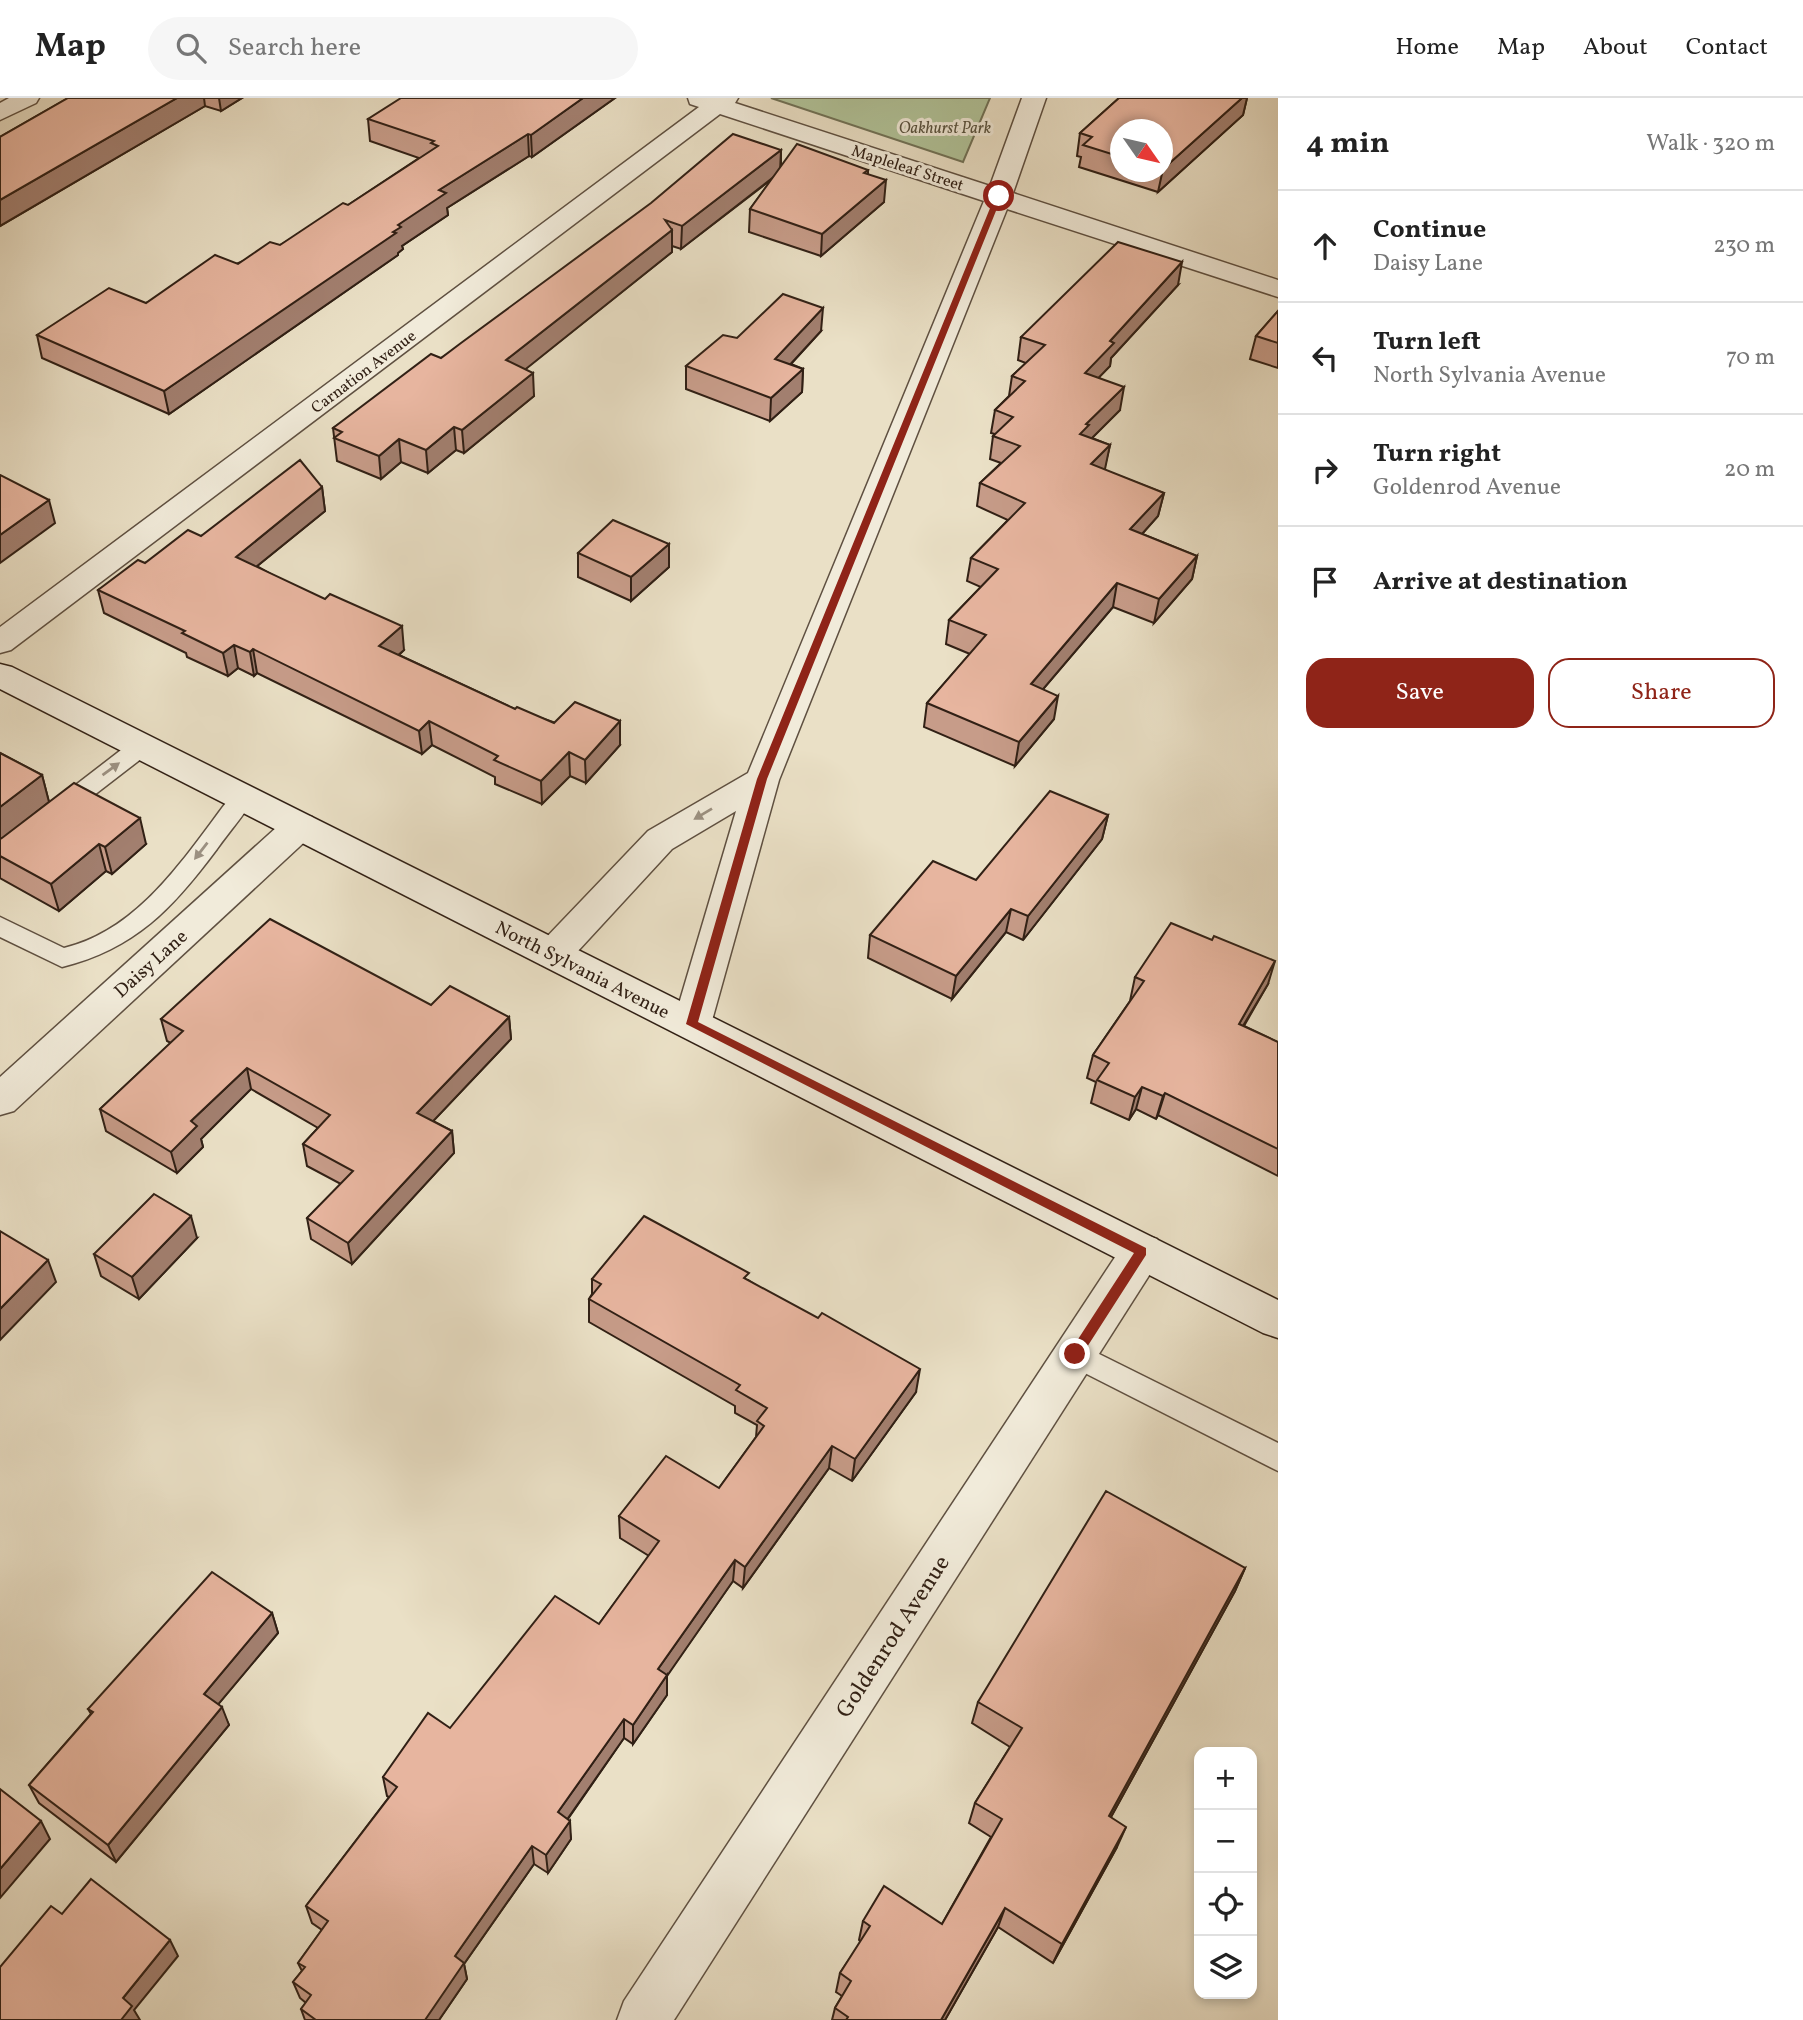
<!DOCTYPE html>
<html lang="en">
<head>
<meta charset="utf-8">
<style>
  :root { --surface:#fff; --page:#f6f6f6; --text:#222; --muted:#767676; --line:#e0e0e0; --accent:#8f2418 }
  body { margin:0; font-family:Vollkorn,serif; background:var(--page); color:var(--text) }
  .controls { position:absolute; right:21px; bottom:21px; display:grid; overflow:hidden; border-radius:14px; box-shadow:0 4px 10px #0003 }
  .controls button { width:63px; height:63px; display:grid; place-items:center; padding:0; border:0; border-bottom:2px solid var(--line); background:var(--surface); color:var(--text); font:35px sans-serif }
  .compass { position:absolute; left:1110px; top:21px; width:63px; height:63px; border-radius:50%; background:var(--surface); box-shadow:0 4px 10px #0003; rotate:124deg }
  .stop { position:absolute; width:21px; height:21px; margin:-16px; border:5px solid #8f2418; border-radius:50%; background:#fff }
  .stop.end { background:#8f2418; border-color:#fff; box-shadow:0 2px 7px #0008 }
  .list { margin:0; padding:0; list-style:none }
  h2 { display:flex; justify-content:space-between; align-items:center; height:91px; margin:0; padding:0 28px; font-size:30px }
  h2 small { font-size:23px; font-weight:400; color:var(--muted) }
  .list li { display:grid; grid-template-columns:46px 1fr auto; gap:21px; align-items:center; box-sizing:border-box; height:112px; padding:0 28px; border-top:2px solid var(--line) }
  .list b { display:block; font-size:26px; white-space:nowrap }
  .list p { margin:0; font-size:23px; white-space:nowrap; color:var(--muted) }
  .list em { font-size:23px; font-style:normal; color:var(--muted) }
  .actions { display:flex; gap:14px; padding:21px 28px }
  .actions a { flex:1; padding:16px 0; border:2px solid var(--accent); border-radius:21px; text-align:center; font-size:24px; color:var(--accent) }
  .actions .main { background:var(--accent); color:#fff }
  .icon { flex:none; width:38px; height:38px; fill:none; stroke:currentColor; stroke-width:2; stroke-linecap:round; stroke-linejoin:round }
  .map { position:relative; flex:none; width:1278px; height:1922px; overflow:hidden }
  header { display:flex; align-items:center; gap:42px; box-sizing:border-box; height:98px; padding:0 35px; background:var(--surface); border-bottom:2px solid var(--line) }
  header strong { font-size:33px }
  nav { display:flex; gap:38px; margin-inline-start:auto; font-size:24px }
  .search { width:490px; height:63px; background:var(--page); display:flex; align-items:center; gap:18px; box-sizing:border-box; padding:0 24px; border-radius:38px; color:var(--muted); font-size:26px }
  main { display:flex }
  aside { flex:1; background:var(--surface) }
  .map>svg:first-child { display:block }
</style>
</head>
<body>
<header>
<strong>Map</strong>
<div class="search"><svg class="icon" aria-label="search" viewBox="0 0 24 24"><circle cx="10" cy="10" r="6"/><path d="M15 15l6 6"/></svg>Search here</div>
<nav><a>Home</a><a>Map</a><a>About</a><a>Contact</a></nav>
</header>
<main>
<div class="map">
<svg width="1278" height="1922" viewBox="0 0 1278 1922">
  <rect width="100%" height="100%" fill="#eae0c6"/>
  <filter id="stains"><feTurbulence type="fractalNoise" baseFrequency=".00286" numOctaves="4"/><feColorMatrix values="0 0 0 0 .2 0 0 0 0 .09 0 0 0 0 .02 0 0 0 .5 -.17"/></filter>
  <radialGradient id="worn" r=".72"><stop offset=".6" stop-color="#630" stop-opacity="0"/><stop offset="1" stop-color="#630" stop-opacity=".3"/></radialGradient>
  <!-- green -->
  <path fill="#b1c399" stroke="#717257" stroke-width="2" d="M771 0H990L963 64Z"/>
  <g fill="none" stroke-linecap="round" stroke-linejoin="round">
    <defs>
      <g id="service">
        <path d="M142 640 150 642 154 648 150 654 67 718 59 720 51 718 47 712 51 706 134 642Z"/>
        <path d="M243 691 251 693 255 699C244 717 229 734 217 751 173 810 135 851 62 869L0 839V819L64 850C143 831 188 753 235 693Z"/>
        <path d="M1075 1244 1278 1345V1373L1065 1265 1060 1256 1065 1247Z"/>
      </g>
      <g id="minor">
        <path d="M9 0H39L36 5 0 22V5Z"/>
        <path d="M688 0H738L735 5 990 88 1022 0H1046L1013 95 1278 182V199L1007 111 779 682 711 926 705 936 692 940 679 936 673 926 736 713 672 751 566 866 553 870 540 866 535 856 540 846 648 733 748 675 984 103 720 16 11 552 0 555V529L699 9 690 6Z"/>
        <path d="M300 716 312 719 318 728 312 737 14 1013 0 1017V979L288 719Z"/>
        <path d="M1142 1136 1157 1141 1163 1153 1157 1165 674 1922H617L624 1903 1127 1141Z"/>
      </g>
      <path id="secondary" d="M0 566 12 569 1278 1202V1240L1263 1235 0 591Z"/>
    </defs>
    <!-- service casing -->
    <use href="#service" stroke="#5f5041" stroke-width="3"/>
    <!-- minor casing -->
    <use href="#minor" stroke="#5f5041" stroke-width="3"/>
    <!-- secondary casing -->
    <use href="#secondary" stroke="#312015" stroke-width="3"/>
    <!-- service -->
    <use href="#service" fill="#f1ebda" fill-rule="evenodd"/>
    <!-- minor -->
    <use href="#minor" fill="#f1ebda" fill-rule="evenodd"/>
    <!-- secondary -->
    <use href="#secondary" fill="#f1ebda" fill-rule="evenodd"/>
  </g>
  <!-- wall -->
  <g fill="#c79c89" stroke="#312015" stroke-width="2" fill-rule="evenodd">
    <path d="M68 0H242L221 13 205 8 0 128V39Z"/>
    <path d="M615 0 532 59 529 58 447 110 448 117 402 148 403 151 398 155V157L169 316 42 260 37 237 146 205 280 147 348 107 419 60 370 43 368 21Z"/>
    <path d="M1119 0H1247L1243 17 1158 94 1079 69 1081 59 1077 58 1080 35ZM1121 32H1163V74H1121Z"/>
    <path d="M781 52V69L868 72V76L884 104 821 158 749 134 750 111 772 81 681 151 672 148V154L525 271 534 298 464 355 456 352 428 375 401 364 381 381 337 363 333 330 441 260Z"/>
    <path d="M1178 187 1111 260 1110 268 1099 279 1120 312 1092 340 1110 347 1104 372 1164 395 1158 418 1142 436 1197 458 1192 481 1154 525 1113 509 1043 591 1054 621 1015 668 924 629 927 605 970 556 946 546 949 522 981 489 967 483 971 460 1008 422 977 408 980 385 1001 365 990 361 993 338 995 336 991 335 995 312 1009 298 1012 278 1026 265 1018 262 1021 239Z"/>
    <path d="M1278 213V270L1250 261 1256 238Z"/>
    <path d="M821 233 791 266 803 271 802 294 770 323 686 291V268L737 240Z"/>
    <path d="M322 389 325 413 257 468 404 552 399 557 515 611 620 647 586 685 570 678 542 706 495 686V679L432 647 422 656 257 575 254 578 238 570 228 578 187 559 186 555 104 515 98 492 145 465 201 438Z"/>
    <path d="M669 446V469L631 503 578 479V455Z"/>
    <path d="M0 655 42 677 49 704 146 746 112 776 106 773 59 813 0 780Z"/>
    <path d="M1108 717 1102 741 1023 842 1006 834 952 901 868 860 870 837 976 782Z"/>
    <path d="M1135 879 1268 886 1244 928 1278 944V1078L1158 1017 1156 1021 1136 1011 1129 1022 1091 1005 1096 984 1087 980 1093 957 1130 903Z"/>
    <path d="M431 907 509 919 511 941 433 1023 452 1033 454 1055 352 1166 311 1141 307 1120 341 1086 307 1068 303 1046 318 1030 251 991 201 1041 203 1049 177 1075 106 1033 100 1011 171 945 167 943 161 921Z"/>
    <path d="M197 1140 139 1201 101 1178 94 1156Z"/>
    <path d="M592 1181 748 1182 916 1294 852 1383 829 1370 743 1490 733 1483 667 1577V1597L633 1646 624 1640 568 1721 571 1741 548 1775 534 1766 464 1866 467 1881 439 1922H305L301 1911 306 1905 300 1900 293 1884 302 1873 298 1865 322 1832 312 1825 306 1808 389 1699 387 1698 383 1679 599 1526 649 1458 620 1440 619 1418 719 1390 756 1339 757 1327 735 1315V1308L589 1224V1201L592 1196Z"/>
    <path d="M1245 1470 1235 1493 1111 1719 1117 1749 1053 1865 998 1829 945 1922H832L835 1910 842 1898 836 1894 840 1875 861 1844 859 1842 863 1823 942 1826 991 1739 969 1725 975 1705 1010 1649 972 1625 978 1604Z"/>
    <path d="M272 1515 278 1535 218 1606 229 1627 116 1764 39 1705 29 1687 91 1616 88 1611Z"/>
  </g>
  <!-- shaded-wall -->
  <g fill="#a27f6f" stroke="#312015" stroke-width="2">
    <path d="M177 0H204L205 8 0 128V102Z"/>
    <path d="M219 0H242L221 13Z"/>
    <path d="M583 0H615L532 59 531 37Z"/>
    <path d="M1242 0H1247L1243 17 1158 94 1163 71Z"/>
    <path d="M528 36 529 58 447 110 448 117 402 148 403 151 398 155V157L169 316 164 293 393 134 398 127 439 92Z"/>
    <path d="M781 52 780 74 681 151 682 128Z"/>
    <path d="M886 82 884 104 821 158 822 136Z"/>
    <path d="M672 132V154L507 286 506 262Z"/>
    <path d="M1182 164 1178 187 1111 260 1110 268 1081 298 1085 275 1110 243Z"/>
    <path d="M823 210 821 233 774 284 775 261Z"/>
    <path d="M803 271 802 294 770 323 771 300Z"/>
    <path d="M533 275 534 298 464 355 462 332Z"/>
    <path d="M1124 289 1120 312 1086 346 1080 336 1086 326Z"/>
    <path d="M454 329 456 352 428 375 426 352Z"/>
    <path d="M399 341 401 364 381 381 379 358Z"/>
    <path d="M1110 347 1105 371 1087 390 1091 366Z"/>
    <path d="M322 389 325 413 240 482 236 459Z"/>
    <path d="M1164 395 1158 418 1125 455 1130 431Z"/>
    <path d="M49 402 55 425 0 465V437Z"/>
    <path d="M669 446V469L631 503V479Z"/>
    <path d="M1197 458 1192 481 1154 525 1159 501Z"/>
    <path d="M1117 485 1113 509 1027 610 1031 586Z"/>
    <path d="M402 528 404 552 382 571 379 548Z"/>
    <path d="M234 547 238 570 228 578 223 555Z"/>
    <path d="M253 551 257 575 254 578 250 554Z"/>
    <path d="M1058 598 1054 621 1015 668 1019 644Z"/>
    <path d="M429 623 432 647 422 656 419 633Z"/>
    <path d="M620 623V647L586 685 585 662Z"/>
    <path d="M569 654 570 678 542 706 541 683Z"/>
    <path d="M42 677 49 704 0 743V709Z"/>
    <path d="M1108 717 1102 741 1023 842 1028 818Z"/>
    <path d="M140 720 146 746 112 776 105 749Z"/>
    <path d="M99 746 106 773 59 813 51 786Z"/>
    <path d="M1011 811 1006 834 952 901 956 878Z"/>
    <path d="M1275 863 1268 886 1231 948 1239 926Z"/>
    <path d="M509 919 511 941 420 1037 417 1015Z"/>
    <path d="M247 970 251 991 201 1041 203 1049 177 1075 171 1054 191 1023Z"/>
    <path d="M1142 989 1136 1011 1129 1022 1135 999Z"/>
    <path d="M1165 995 1158 1017 1156 1021 1163 998Z"/>
    <path d="M452 1033 454 1055 352 1166 348 1145Z"/>
    <path d="M191 1118 197 1140 139 1201 132 1179Z"/>
    <path d="M48 1162 56 1184 0 1242V1211Z"/>
    <path d="M920 1271 916 1294 852 1383 855 1361Z"/>
    <path d="M832 1348 829 1370 743 1490 745 1469Z"/>
    <path d="M735 1462 733 1483 658 1591V1571Z"/>
    <path d="M1245 1470 1235 1493 1100 1739 1109 1718Z"/>
    <path d="M272 1515 278 1535 211 1615 204 1596Z"/>
    <path d="M667 1577V1597L633 1646V1627Z"/>
    <path d="M222 1609 229 1627 116 1764 108 1747Z"/>
    <path d="M624 1621V1640L559 1733 558 1714Z"/>
    <path d="M41 1723 50 1741 0 1800V1771Z"/>
    <path d="M570 1723 571 1741 548 1775 546 1757Z"/>
    <path d="M1126 1729 1117 1749 1053 1865 1062 1846Z"/>
    <path d="M532 1748 534 1766 464 1866 467 1881 439 1922H425L455 1858Z"/>
    <path d="M1005 1810 998 1829 945 1922H941Z"/>
    <path d="M170 1842 178 1858 134 1912 140 1922H121L123 1900Z"/>
  </g>
  <!-- building -->
  <g fill="#e7b59f" stroke="#312015" stroke-width="2">
    <path d="M68 0H177L0 102V39Z"/>
    <path d="M401 0H583L531 37 528 36 439 92 446 95 398 127 401 129 393 134 396 135 164 293 37 237 109 190 146 205 215 157 238 166 270 144 280 147 343 105 348 107 438 48 431 45 434 43 368 21Z"/>
    <path d="M1119 0H1242L1163 71V32H1121V59L1083 47 1092 39 1080 35Z"/>
    <path d="M733 36 781 52 682 128 665 122 672 132 506 262 533 275 462 332 454 329 426 352 399 341 379 358 334 340 342 334 333 330 431 256 441 260 461 245 651 105Z"/>
    <path d="M797 46 868 72 864 75 886 82 822 136 750 111Z"/>
    <path d="M1118 144 1182 164 1110 243 1114 245 1085 275 1124 289 1086 326 1089 327 1080 336 1110 347 1091 366 1164 395 1130 431 1197 458 1159 501 1117 485 1031 586 1058 598 1019 644 927 605 986 537 949 522 998 471 971 460 1025 405 980 385 1020 348 993 338 1013 319 995 312 1025 283 1012 278 1045 247 1021 239Z"/>
    <path d="M783 196 823 210 775 261 803 271 771 300 686 268 723 237 737 240Z"/>
    <path d="M1278 213V245L1256 238Z"/>
    <path d="M300 362 322 389 236 459 325 501 330 496 402 528 379 548 515 611 517 609 554 625 575 604 620 623 585 662 569 654 541 683 494 662 498 658 429 623 419 633 253 551 250 554 234 547 223 555 182 535 185 533 98 492 138 462 145 465 188 432 201 438Z"/>
    <path d="M0 377 49 402 0 437Z"/>
    <path d="M613 422 669 446 631 479 578 455Z"/>
    <path d="M0 655 42 677 0 709Z"/>
    <path d="M74 685 140 720 105 749 99 746 51 786 0 758V741L2 740Z"/>
    <path d="M1050 693 1108 717 1028 818 1011 811 956 878 870 837 933 763 976 782Z"/>
    <path d="M270 821 431 907 450 888 509 919 417 1015 452 1033 348 1145 307 1120 353 1073 303 1046 330 1017 247 970 191 1023 197 1028 171 1054 100 1011 183 933 161 921Z"/>
    <path d="M1171 825 1212 842 1214 838 1275 863 1239 926 1278 944V1051L1165 995 1163 998 1142 989 1135 999 1097 982 1109 965 1093 957 1144 883 1135 879Z"/>
    <path d="M154 1096 191 1118 132 1179 94 1156Z"/>
    <path d="M644 1118 749 1175 744 1180 818 1220 822 1215 920 1271 855 1361 832 1348 745 1469 735 1462 658 1571 667 1577 633 1627 624 1621 558 1714 570 1723 546 1757 532 1748 455 1858 464 1865 425 1922H316L301 1911 311 1897 293 1884 305 1869 298 1865 328 1823 306 1808 397 1689 383 1679 428 1615 450 1630 555 1498 599 1526 659 1443 619 1418 666 1358 719 1390 764 1328 757 1323 767 1310 736 1292 740 1287 589 1201 601 1186 592 1181Z"/>
    <path d="M0 1133 48 1162 0 1211Z"/>
    <path d="M1106 1393 1245 1470 1109 1718 1126 1729 1062 1846 1005 1810 941 1922H846L848 1919 835 1910 851 1883 840 1875 870 1828 863 1823 884 1788 942 1826 1002 1721 975 1705 1022 1630 978 1604Z"/>
    <path d="M212 1474 272 1515 204 1596 222 1609 108 1747 29 1687 93 1614 88 1611Z"/>
    <path d="M0 1691 41 1723 0 1771Z"/>
    <path d="M91 1781 170 1842 123 1900 132 1908 121 1922H0V1869L51 1808 62 1816Z"/>
  </g>
  <!-- one-way arrows -->
  <defs><path id="oneway-solid" d="M-6-.8H1V-3.2L6.5 0L1 3.2V.8H-6Z" transform="scale(1.75)"/></defs>
  <g fill="#9b9081">
    <use href="#oneway-solid" transform="translate(111 671) rotate(-36)"/>
    <use href="#oneway-solid" transform="translate(703 716) rotate(149)"/>
    <use href="#oneway-solid" transform="translate(201 753) rotate(128)"/>
  </g>
  <!-- route -->
  <path fill="#8f2418" d="M999 96 1002 98 767 681 698 924 1146 1150V1157L1080 1260H1071V1252L1134 1155 686 926 757 681 995 98Z"/>
  <g text-anchor="middle" stroke-width="6" stroke-linejoin="round" paint-order="stroke">
    <!-- far-park labels -->
    <g font-size="16" font-style="italic" fill="#57513d" stroke="#f1ebda">
      <text x="945" y="35">Oakhurst Park</text>
    </g>
    <!-- far-street labels -->
    <g font-size="16" fill="#312015" stroke="#f1ebda">
      <text transform="translate(908 69) rotate(18)" y="6">Mapleleaf Street</text>
      <text transform="translate(363 273) rotate(-37)" y="6">Carnation Avenue</text>
    </g>
    <!-- street labels -->
    <g font-size="19" fill="#312015" stroke="#f1ebda">
      <text transform="translate(150 865) rotate(-42)" y="7">Daisy Lane</text>
      <text transform="translate(583 871) rotate(27)" y="7">North Sylvania Avenue</text>
    </g>
    <!-- near-street labels -->
    <g font-size="23" fill="#312015" stroke="#f1ebda">
      <text transform="translate(892 1538) rotate(-57)" y="8">Goldenrod Avenue</text>
    </g>
  </g>
  <rect width="100%" height="100%" filter="url(#stains)"/>
  <rect width="100%" height="100%" fill="url(#worn)"/>
</svg>
<div class="controls">
<button>+</button>
<button>−</button>
<button><svg class="icon" aria-label="locate" viewBox="0 0 24 24"><circle cx="12" cy="12" r="6"/><path d="M12 2v4M12 18v4M2 12h4M18 12h4"/></svg></button>
<button><svg class="icon" aria-label="layers" viewBox="0 0 24 24"><path d="M12 4l9 5-9 5-9-5zM3 14l9 5 9-5"/></svg></button>
</div>
<svg class="compass" viewBox="-18 -18 36 36"><path d="M0-13l5 13h-10z" fill="#e53935"/><path d="M0 13l5-13h-10z" fill="#767676"/></svg>
<div class="stop" style="left:999px;top:98px"></div>
<div class="stop end" style="left:1075px;top:1256px"></div>
</div>
<aside>
<h2>4 min<small>Walk · 320 m</small></h2>
<ul class="list">
<li><svg class="icon" aria-label="ahead" viewBox="0 0 24 24"><path d="M12 20V5M6 11l6-6 6 6"/></svg><div><b>Continue</b><p>Daisy Lane</p></div><em>230 m</em></li>
<li><svg class="icon" aria-label="left" viewBox="0 0 24 24"><path d="M17 20v-9H6M10 6l-5 5 5 5"/></svg><div><b>Turn left</b><p>North Sylvania Avenue</p></div><em>70 m</em></li>
<li><svg class="icon" aria-label="right" viewBox="0 0 24 24"><path d="M7 20v-9h11M14 6l5 5-5 5"/></svg><div><b>Turn right</b><p>Goldenrod Avenue</p></div><em>20 m</em></li>
<li><svg class="icon" aria-label="arrive" viewBox="0 0 24 24"><path d="M6 21V4h12l-3 4 3 4H6"/></svg><div><b>Arrive at destination</b></div></li>
</ul>
<div class="actions"><a class="main">Save</a><a>Share</a></div>
</aside>
</main>
</body>
</html>
